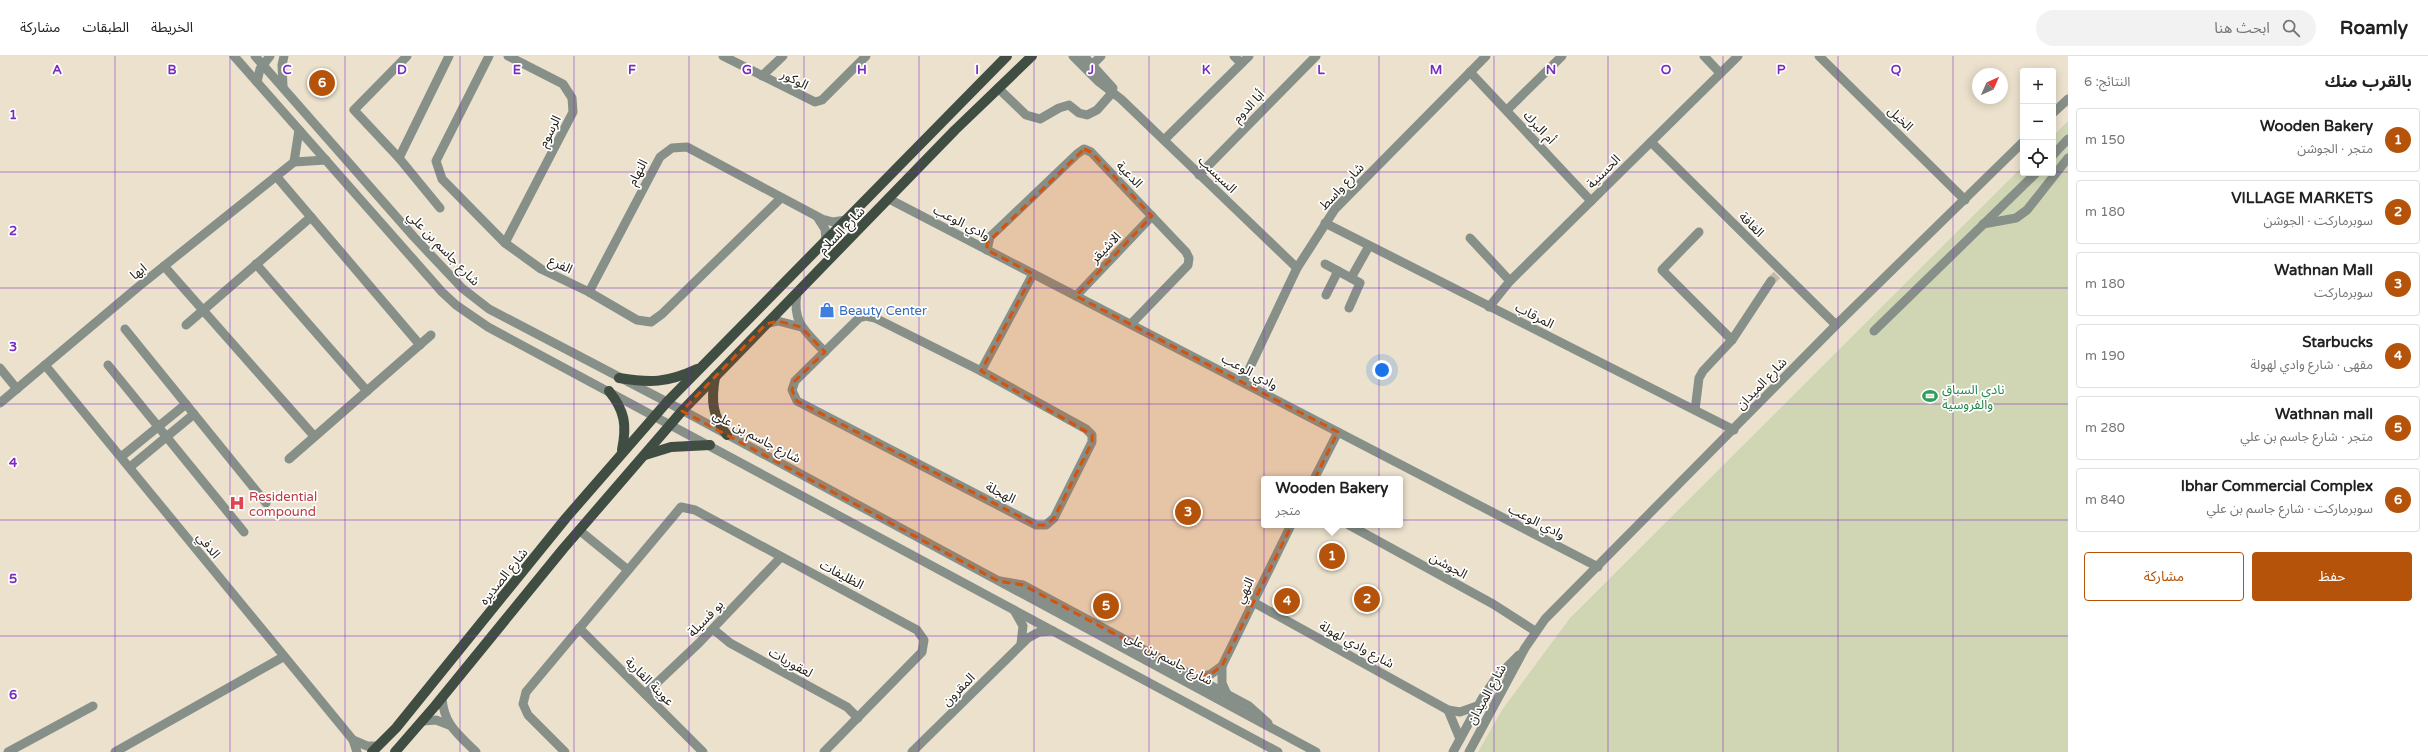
<!DOCTYPE html>
<html lang="ar">
<head>
<meta charset="utf-8">
<style>
  :root { --surface:#fff; --page:#f2f2f2; --text:#222; --muted:#767676; --line:#e0e0e0; --accent:#b45309 }
  body { margin:0; font-family:"Varela Round","Noto Sans Arabic",sans-serif; background:var(--page); color:var(--text); direction:rtl }
  .controls { position:absolute; right:12px; top:12px; display:grid; overflow:hidden; border-radius:4px; box-shadow:0 2px 10px #0003 }
  .controls button { width:36px; height:36px; display:grid; place-items:center; padding:0; border:0; border-bottom:1px solid var(--line); background:var(--surface); color:var(--text); font:20px sans-serif }
  .compass { position:absolute; left:1972px; top:12px; width:36px; height:36px; border-radius:50%; background:var(--surface); box-shadow:0 2px 10px #0003; rotate:45deg }
  .you { position:absolute; left:1382px; top:314px; width:14px; height:14px; margin:-10px; border:3px solid #fff; border-radius:50%; background:#1a73e8; box-shadow:0 0 0 6px #1a73e833 }
  .badge { display:grid; place-items:center; width:26px; height:26px; border-radius:50%; background:var(--accent); color:#fff; font-size:13px; font-weight:700 }
  .pin { position:absolute; translate:-50% -50%; border:2px solid #fff; box-shadow:0 1px 4px #0006 }
  .popup { position:absolute; left:1261px; top:420px; width:142px; height:52px; box-sizing:border-box; display:grid; place-content:center; border-radius:4px; background:var(--surface); filter:drop-shadow(0 1px 3px #0005); font-size:13px; white-space:nowrap; color:var(--muted) }
  .popup b { font-size:15px; color:var(--text) }
  .popup::after { content:''; position:absolute; left:50%; top:100%; margin-left:-8px; border:8px solid transparent; border-top-color:var(--surface) }
  .list { margin:0; padding:0; list-style:none }
  h2 { display:flex; justify-content:space-between; align-items:center; height:52px; margin:0; padding:0 16px; font-size:17px }
  h2 small { font-size:13px; font-weight:400; color:var(--muted) }
  .list li { display:grid; grid-template-columns:26px 1fr auto; gap:12px; align-items:center; box-sizing:border-box; height:64px; margin:0 8px 8px; padding:0 8px; border:1px solid var(--line); border-radius:4px }
  .list b { display:block; font-size:15px; white-space:nowrap }
  .list p { margin:0; font-size:13px; white-space:nowrap; color:var(--muted) }
  .list em { font-size:13px; font-style:normal; color:var(--muted) }
  .actions { display:flex; gap:8px; padding:12px 16px }
  .actions a { flex:1; padding:9px 0; border:1px solid var(--accent); border-radius:4px; text-align:center; font-size:14px; color:var(--accent) }
  .actions .main { background:var(--accent); color:#fff }
  .icon { flex:none; width:22px; height:22px; fill:none; stroke:currentColor; stroke-width:2; stroke-linecap:round; stroke-linejoin:round }
  .map { position:relative; flex:none; width:2068px; height:696px; overflow:hidden; direction:ltr }
  header { display:flex; align-items:center; gap:24px; box-sizing:border-box; height:56px; padding:0 20px; background:var(--surface); border-bottom:1px solid var(--line) }
  header strong { font-size:19px }
  nav { display:flex; gap:22px; margin-inline-start:auto; font-size:14px }
  .search { width:280px; height:36px; background:var(--page); display:flex; align-items:center; gap:10px; box-sizing:border-box; padding:0 14px; border-radius:22px; color:var(--muted); font-size:15px }
  main { display:flex }
  aside { flex:1; background:var(--surface) }
  .map>svg:first-child { display:block }
</style>
</head>
<body>
<header>
<strong>Roamly</strong>
<div class="search"><svg class="icon" aria-label="search" viewBox="0 0 24 24"><circle cx="10" cy="10" r="6"/><path d="M15 15l6 6"/></svg>ابحث هنا</div>
<nav><a>الخريطة</a><a>الطبقات</a><a>مشاركة</a></nav>
</header>
<main>
<aside>
<h2>بالقرب منك<small>النتائج: 6</small></h2>
<ul class="list">
<li><span class="badge">1</span><div><b>Wooden Bakery</b><p>متجر · الجوشن</p></div><em>150 m</em></li>
<li><span class="badge">2</span><div><b>VILLAGE MARKETS</b><p>سوبرماركت · الجوشن</p></div><em>180 m</em></li>
<li><span class="badge">3</span><div><b>Wathnan Mall</b><p>سوبرماركت</p></div><em>180 m</em></li>
<li><span class="badge">4</span><div><b>Starbucks</b><p>مقهى · شارع وادي لهولة</p></div><em>190 m</em></li>
<li><span class="badge">5</span><div><b>Wathnan mall</b><p>متجر · شارع جاسم بن علي</p></div><em>280 m</em></li>
<li><span class="badge">6</span><div><b>Ibhar Commercial Complex</b><p>سوبرماركت · شارع جاسم بن علي</p></div><em>840 m</em></li>
</ul>
<div class="actions"><a class="main">حفظ</a><a>مشاركة</a></div>
</aside>
<div class="map">
<svg width="2068" height="696" viewBox="0 0 2068 696">
  <rect width="100%" height="100%" fill="#ebe1cd"/>
  <!-- green -->
  <path fill="#d0d6b4" d="M2068 65V696H1478L1502 654 1570 562 2023 110V117H2053V80Z"/>
  <g fill="none" stroke-linecap="round" stroke-linejoin="round">
    <!-- minor-tunnel -->
    <path stroke="#c3baa8" stroke-width="9" stroke-dasharray="9 4.5" stroke-linecap="butt" d="M1771 225 1777 219"/>
    <!-- minor -->
    <g stroke="#878f89" stroke-width="9">
      <path d="M234 0 442 236 456 249 488 271 1278 696"/>
      <path d="M255 0 414 181 462 232 489 253 667 346 1316 696"/>
      <path d="M407 0 354 54 399 102 440 152"/>
      <path d="M489 0 436 105 442 123 505 187 541 213 589 236 637 264 651 266 662 258 781 142"/>
      <path d="M723 0 815 46 822 44 866 0"/>
      <path d="M1073 0 1099 26 1121 43 1297 212"/>
      <path d="M1084 0 1113 32"/>
      <path d="M1234 0 1241 7"/>
      <path d="M1704 0 1720 17"/>
      <path d="M1819 0 1965 144"/>
      <path d="M1093 8 1101 0"/>
      <path d="M1470 16 1591 145"/>
      <path d="M762 20 783 0"/>
      <path d="M257 26 260 13 270 0"/>
      <path d="M283 30 282 9 284 0"/>
      <path d="M998 32 1026 59 1040 63 1059 52 1069 49 1079 57 1087 59 1097 54 1112 37"/>
      <path d="M1507 54 1562 0"/>
      <path d="M2053 57 2068 43"/>
      <path d="M1164 84 1249 0"/>
      <path d="M1651 86 1836 269"/>
      <path d="M2053 99 2068 83"/>
      <path d="M399 102 449 0"/>
      <path d="M294 106 299 74"/>
      <path d="M1199 119 1316 0"/>
      <path d="M276 120 420 289"/>
      <path d="M889 143 1598 511"/>
      <path d="M818 162 825 173 826 184"/>
      <path d="M1325 167 1734 374"/>
      <path d="M1983 168 2016 162 2027 154 2068 102"/>
      <path d="M1699 176 1662 214 1732 284"/>
      <path d="M1470 182 1510 225"/>
      <path d="M505 187 573 56 572 42 563 28 508 0"/>
      <path d="M987 194 990 181 1077 98 1084 93 1091 96 1186 196 1189 202 1188 209 1131 268"/>
      <path d="M256 208 367 335"/>
      <path d="M1325 208 1351 222"/>
      <path d="M164 210 314 380"/>
      <path d="M589 236 660 101 672 92 687 91 822 163 833 166 846 164"/>
      <path d="M797 237C792 267 805 275 825 296"/>
      <path d="M1326 239 1338 215"/>
      <path d="M1076 240 1152 160"/>
      <path d="M1489 251 1510 225 1738 0"/>
      <path d="M1349 252 1360 227 1351 222 1369 190"/>
      <path d="M866 260 875 262 981 315 1086 373 1092 379V386L1054 462 1046 469H1036L797 345 792 334 795 325 859 262Z"/>
      <path d="M766 268 778 265 801 271"/>
      <path d="M186 269 311 161"/>
      <path d="M125 273 266 447"/>
      <path d="M1874 275 2036 117"/>
      <path d="M45 309 353 684 367 690H378"/>
      <path d="M108 309 244 476"/>
      <path d="M0 312 17 333"/>
      <path d="M981 315 1033 218"/>
      <path d="M1243 326 1297 212 1335 153 1486 0"/>
      <path d="M0 347 138 231 294 106 326 104"/>
      <path d="M1695 354 1699 322 1703 315 1732 284 1771 225"/>
      <path d="M121 401 186 348"/>
      <path d="M289 403 431 279"/>
      <path d="M130 411 194 358"/>
      <path d="M1314 423 1338 376"/>
      <path d="M1349 469 1493 548 1535 575"/>
      <path d="M579 474 628 514"/>
      <path d="M1000 525 1023 529 1249 650 1268 667"/>
      <path d="M1253 546 1448 654 1460 656 1477 650"/>
      <path d="M1014 554 1023 570 1021 588"/>
      <path d="M579 572 703 696"/>
      <path d="M713 573 730 587 847 651 858 662"/>
      <path d="M1197 622 1211 618 1222 610"/>
      <path d="M645 638 699 587 781 501"/>
      <path d="M1227 638 1222 627V610L1291 469"/>
      <path d="M442 642C444 669 458 678 476 696"/>
      <path d="M1448 654 1460 683"/>
      <path d="M423 665 436 664 449 669"/>
      <path d="M353 684 357 696"/>
      <path d="M8 696 93 650"/>
      <path d="M115 696 283 601"/>
      <path d="M565 696 528 659 523 648 526 636 681 451 695 454 917 574 924 584 922 596 824 696"/>
      <path d="M912 696 1028 582 1039 576 1053 575"/>
      <path d="M1453 696 1483 641 1496 622 1519 599"/>
      <path d="M1469 696 1525 592 1545 563 1836 269 2023 86"/>
    </g>
    <!-- major -->
    <g stroke="#3f4d42" stroke-width="10">
      <path d="M715 321C711 344 712 360 727 379"/>
      <path d="M619 322C650 327 667 327 697 313"/>
      <path d="M609 335C625 355 627 369 622 394"/>
      <path d="M645 399 671 391 710 389"/>
      <path d="M372 696 396 672 566 462 667 346 1007 0"/>
      <path d="M395 696 435 650 563 493 682 355 955 74 1032 0"/>
    </g>
  </g>
  <!-- marked area -->
  <path fill="#d4530d" fill-opacity="0.2" stroke="#d4530d" stroke-width="3" stroke-dasharray="8 5" stroke-linejoin="round" d="M1084 93 1091 96 1152 160 1076 240 1338 376 1222 610 1211 618 1197 622 1023 529 998 525 682 355 766 268 778 265 801 271 825 296 795 325 792 334 797 345 1036 469H1046L1054 462 1092 386V379L981 315 1033 218 987 194V187Z"/>
  <!-- grid -->
  <path fill="none" stroke="#7b2cbf" stroke-width="1" stroke-opacity="0.55" d="M115 0V696M230 0V696M345 0V696M460 0V696M574 0V696M689 0V696M804 0V696M919 0V696M1034 0V696M1149 0V696M1264 0V696M1379 0V696M1494 0V696M1608 0V696M1723 0V696M1838 0V696M1953 0V696M0 116H2023M2053 116H2068M0 232H2068M0 348H2068M0 464H2068M0 580H2068"/>
  <!-- icons -->
  <defs>
    <symbol id="shop-bare" viewBox="-9 -9 18 18"><path d="M-5-2.5h2.3a2.7 3.5 0 0 1 5.4 0H5L5.5 6h-11ZM-1.5-2.5h3a1.5 2.3 0 0 0-3 0Z" fill="#3f7fe0" stroke="#fff" stroke-width="2.5" paint-order="stroke"/></symbol>
    <symbol id="stadium-bare" viewBox="-9 -9 18 18"><path d="M0-5a6.5 5 0 1 0 0 10a6.5 5 0 1 0 0-10ZM-3.5-1.8h7v3.6h-7Z" fill="#2e9e5b" stroke="#fff" stroke-width="2.5" paint-order="stroke"/></symbol>
    <symbol id="hospital-bare" viewBox="-9 -9 18 18"><path d="M-5-5h3v3.5h4V-5h3V5h-3V1.5h-4V5h-3Z" fill="#e0444e" stroke="#fff" stroke-width="2.5" paint-order="stroke"/></symbol>
  </defs>
  <g fill-rule="evenodd">
    <use href="#shop-bare" x="816" y="243" width="22" height="22"/>
    <use href="#stadium-bare" x="1919" y="329" width="22" height="22"/>
    <use href="#hospital-bare" x="226" y="436" width="22" height="22"/>
  </g>
  <g text-anchor="middle" stroke-width="3.5" stroke-linejoin="round" paint-order="stroke">
    <!-- street labels -->
    <g font-size="13" fill="#211d16" stroke="#fff">
      <text transform="translate(795 23) rotate(27)" y="5">الوكور</text>
      <text transform="translate(1248 50) rotate(-46)" y="5">أبا الدوم</text>
      <text transform="translate(1901 62) rotate(44)" y="5">الخيل</text>
      <text transform="translate(1540 71) rotate(47)" y="5">أم البرك</text>
      <text transform="translate(549 75) rotate(-63)" y="5">الرسوم</text>
      <text transform="translate(1603 115) rotate(-45)" y="5">الحسنية</text>
      <text transform="translate(637 116) rotate(-62)" y="5">النهام</text>
      <text transform="translate(1130 118) rotate(46)" y="5">الدعية</text>
      <text transform="translate(1218 118) rotate(44)" y="5">السبسب</text>
      <text transform="translate(1341 130) rotate(-47)" y="5">شارع واسط</text>
      <text transform="translate(962 166) rotate(27)" y="5">وادي الوعب</text>
      <text transform="translate(1752 168) rotate(45)" y="5">الغافة</text>
      <text transform="translate(841 174) rotate(-46)" y="5">شارع السلام</text>
      <text transform="translate(1105 191) rotate(-46)" y="5">الاشيقر</text>
      <text transform="translate(444 192) rotate(46)" y="5">شارع جاسم بن علي</text>
      <text transform="translate(561 208) rotate(26)" y="5">الفرع</text>
      <text transform="translate(138 215) rotate(-39)" y="5">ابها</text>
      <text transform="translate(1535 259) rotate(27)" y="5">المرقاب</text>
      <text transform="translate(1250 315) rotate(28)" y="5">وادي الوعب</text>
      <text transform="translate(1761 327) rotate(-46)" y="5">شارع الميدان</text>
      <text transform="translate(757 380) rotate(28)" y="5">شارع جاسم بن علي</text>
      <text transform="translate(1001 436) rotate(27)" y="5">الهجلة</text>
      <text transform="translate(1537 465) rotate(27)" y="5">وادي الوعب</text>
      <text transform="translate(209 489) rotate(51)" y="5">الدفي</text>
      <text transform="translate(1449 509) rotate(29)" y="5">الجوشن</text>
      <text transform="translate(842 518) rotate(28)" y="5">الظليفات</text>
      <text transform="translate(503 520) rotate(-51)" y="5">شارع الصديره</text>
      <text transform="translate(1244 534) rotate(-65)" y="5">النهي</text>
      <text transform="translate(705 562) rotate(-46)" y="5">بو فسيلة</text>
      <text transform="translate(1357 588) rotate(29)" y="5">شارع وادي لهولة</text>
      <text transform="translate(1169 602) rotate(28)" y="5">شارع جاسم بن علي</text>
      <text transform="translate(791 606) rotate(29)" y="5">لعقوريات</text>
      <text transform="translate(650 625) rotate(45)" y="5">عوينة الغارية</text>
      <text transform="translate(958 633) rotate(-45)" y="5">المقرون</text>
      <text transform="translate(1486 638) rotate(-61)" y="5">شارع الميدان</text>
    </g>
    <!-- shop labels -->
    <g font-size="13" fill="#366cbe" stroke="#fff" text-anchor="start">
      <text x="839" y="259">Beauty Center</text>
    </g>
    <!-- leisure labels -->
    <g font-size="13" fill="#27864d" stroke="#fff" text-anchor="start">
      <text x="1942" y="338">نادي السباق<tspan x="1942" dy="15">والفروسية</tspan></text>
    </g>
    <!-- health labels -->
    <g font-size="13" fill="#be3a42" stroke="#fff" text-anchor="start">
      <text x="249" y="445">Residential<tspan x="249" dy="15">compound</tspan></text>
    </g>
  </g>
  <g font-size="13" text-anchor="middle" font-weight="bold" fill="#7b2cbf" stroke="#fff" stroke-width="3.5" stroke-linejoin="round" paint-order="stroke">
    <text x="57" y="18">A</text>
    <text x="172" y="18">B</text>
    <text x="287" y="18">C</text>
    <text x="402" y="18">D</text>
    <text x="517" y="18">E</text>
    <text x="632" y="18">F</text>
    <text x="747" y="18">G</text>
    <text x="862" y="18">H</text>
    <text x="977" y="18">I</text>
    <text x="1091" y="18">J</text>
    <text x="1206" y="18">K</text>
    <text x="1321" y="18">L</text>
    <text x="1436" y="18">M</text>
    <text x="1551" y="18">N</text>
    <text x="1666" y="18">O</text>
    <text x="1781" y="18">P</text>
    <text x="1896" y="18">Q</text>
    <text x="13" y="63">1</text>
    <text x="13" y="179">2</text>
    <text x="13" y="295">3</text>
    <text x="13" y="411">4</text>
    <text x="13" y="527">5</text>
    <text x="13" y="643">6</text>
  </g>
</svg>
<div class="controls">
<button>+</button>
<button>−</button>
<button><svg class="icon" aria-label="locate" viewBox="0 0 24 24"><circle cx="12" cy="12" r="6"/><path d="M12 2v4M12 18v4M2 12h4M18 12h4"/></svg></button>
</div>
<svg class="compass" viewBox="-18 -18 36 36"><path d="M0-13l5 13h-10z" fill="#e53935"/><path d="M0 13l5-13h-10z" fill="#767676"/></svg>
<div class="you"></div>
<div class="pin badge" style="left:1332px;top:500px">1</div>
<div class="popup"><b>Wooden Bakery</b>متجر</div>
<div class="pin badge" style="left:1367px;top:543px">2</div>
<div class="pin badge" style="left:1188px;top:456px">3</div>
<div class="pin badge" style="left:1287px;top:545px">4</div>
<div class="pin badge" style="left:1106px;top:550px">5</div>
<div class="pin badge" style="left:322px;top:27px">6</div>
</div>
</main>
</body>
</html>
